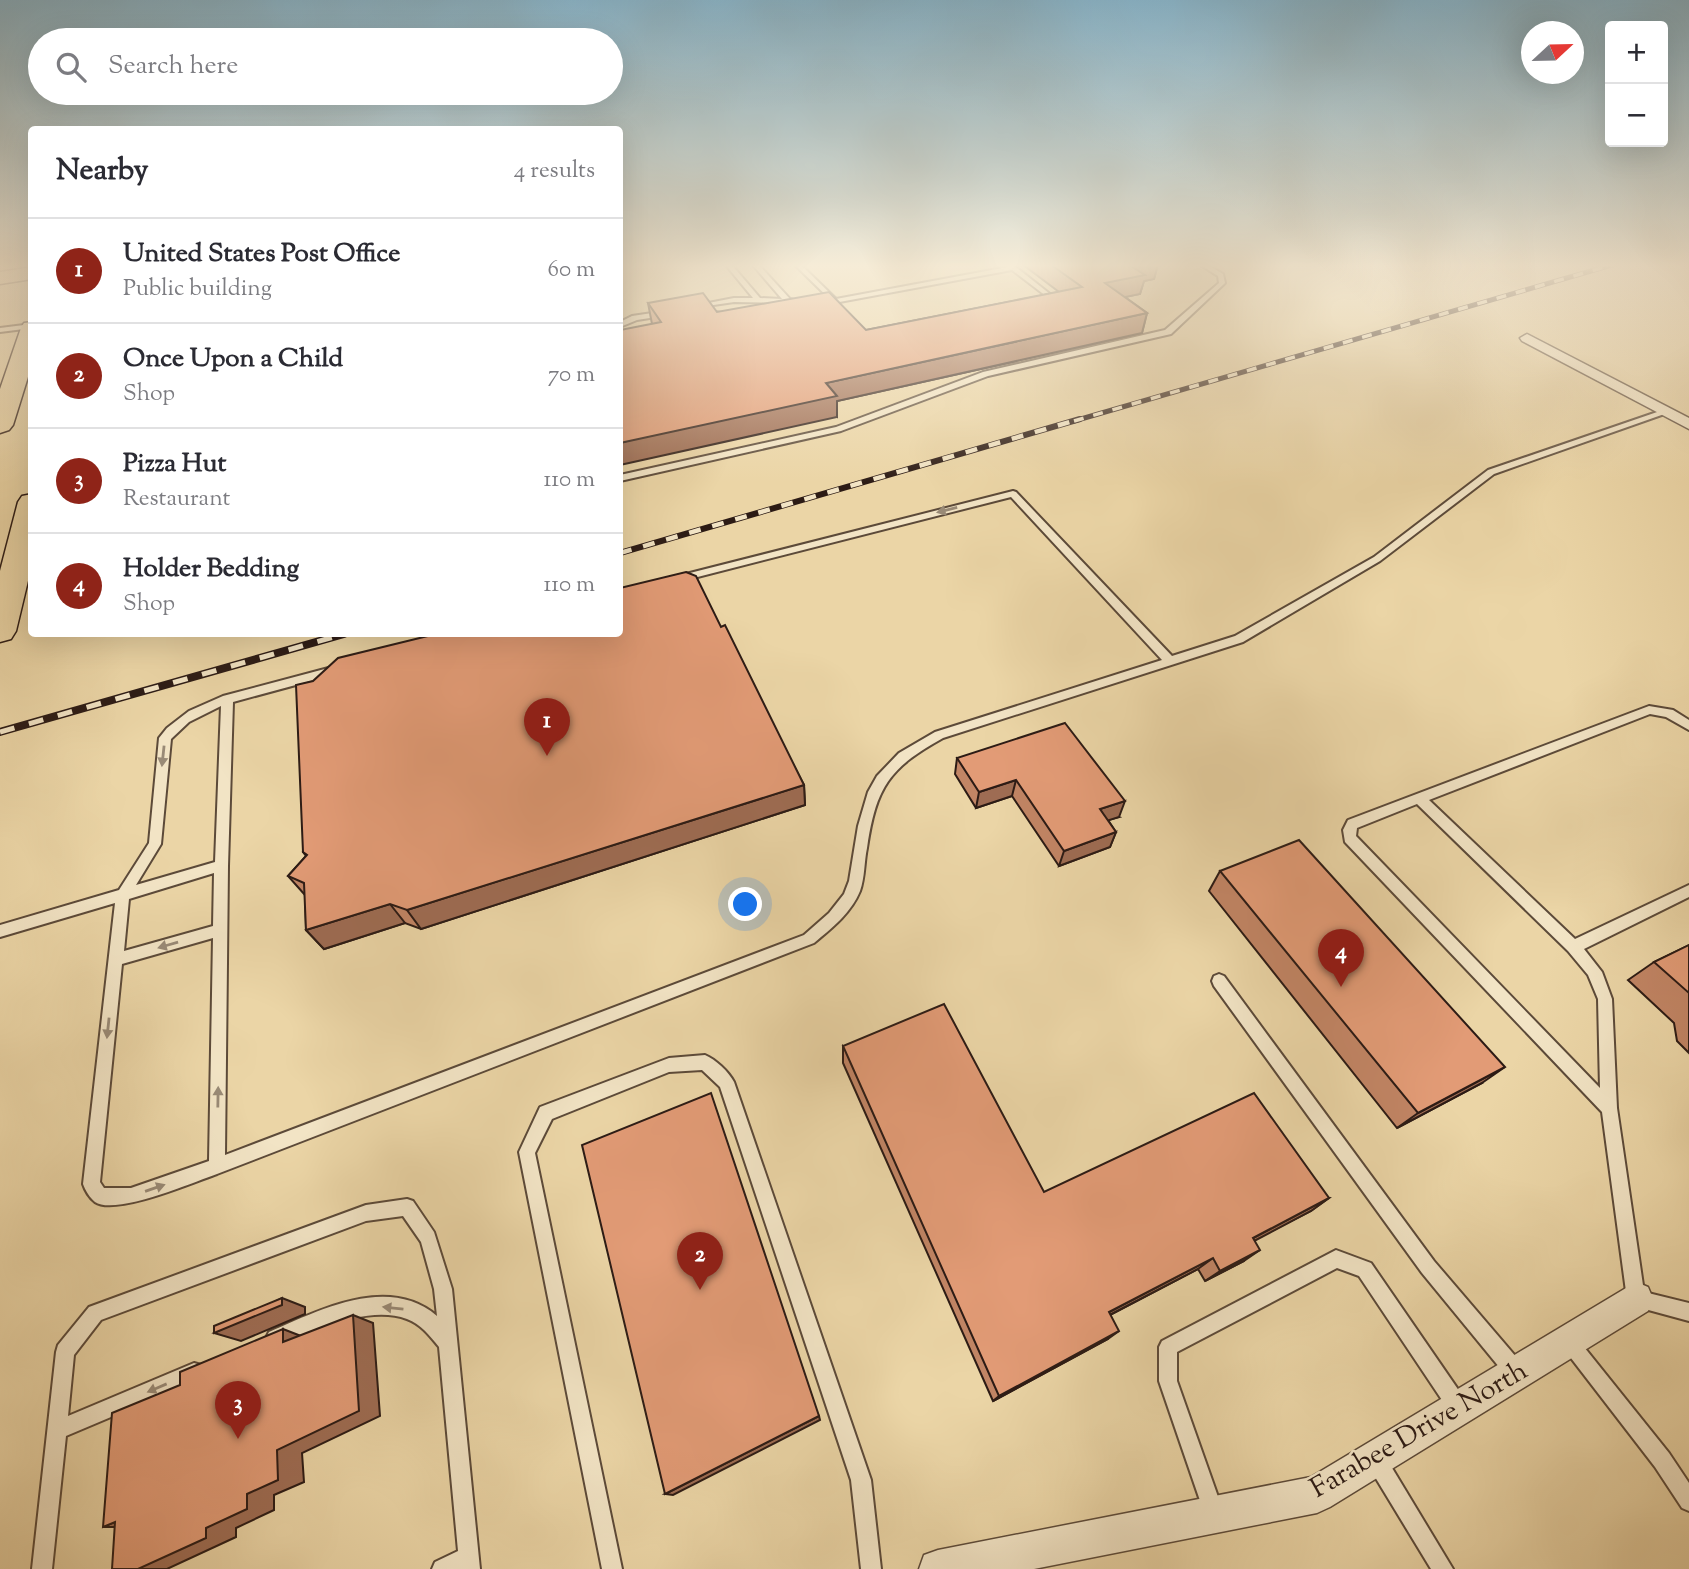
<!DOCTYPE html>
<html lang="en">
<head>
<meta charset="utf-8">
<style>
  :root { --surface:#fff; --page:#f7f7f7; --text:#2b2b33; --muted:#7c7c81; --line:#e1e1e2; --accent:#8f2418 }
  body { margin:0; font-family:"Sorts Mill Goudy",serif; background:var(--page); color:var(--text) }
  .controls { position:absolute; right:21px; top:21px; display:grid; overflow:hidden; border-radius:7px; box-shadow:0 7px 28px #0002 }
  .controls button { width:63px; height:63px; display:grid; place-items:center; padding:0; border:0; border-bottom:2px solid var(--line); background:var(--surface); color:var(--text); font:35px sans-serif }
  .compass { position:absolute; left:1521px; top:21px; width:63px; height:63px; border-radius:50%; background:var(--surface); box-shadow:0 7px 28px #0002; rotate:68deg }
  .you { position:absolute; left:746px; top:905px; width:24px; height:24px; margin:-18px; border:5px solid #fff; border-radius:50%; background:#1a73e8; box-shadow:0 0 0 10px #1a73e833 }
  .badge { display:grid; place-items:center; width:46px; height:46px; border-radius:50%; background:var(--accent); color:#fff; font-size:23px; font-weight:700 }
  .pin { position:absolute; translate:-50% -58px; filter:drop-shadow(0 2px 4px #0008) }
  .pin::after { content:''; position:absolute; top:37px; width:24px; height:21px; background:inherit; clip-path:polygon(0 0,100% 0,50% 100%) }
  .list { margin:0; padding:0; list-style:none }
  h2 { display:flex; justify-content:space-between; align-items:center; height:91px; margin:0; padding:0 28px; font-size:30px }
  h2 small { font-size:23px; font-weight:400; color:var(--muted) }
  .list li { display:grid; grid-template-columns:46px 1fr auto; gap:21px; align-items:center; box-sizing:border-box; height:105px; padding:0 28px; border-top:2px solid var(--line) }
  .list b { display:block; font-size:26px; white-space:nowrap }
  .list p { margin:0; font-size:23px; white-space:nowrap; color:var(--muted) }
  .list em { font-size:23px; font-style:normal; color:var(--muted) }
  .icon { flex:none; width:38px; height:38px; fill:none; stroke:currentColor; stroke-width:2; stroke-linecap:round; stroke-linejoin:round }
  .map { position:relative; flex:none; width:1689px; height:1569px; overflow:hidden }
  .search { position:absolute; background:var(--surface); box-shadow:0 7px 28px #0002; left:28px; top:28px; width:595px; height:77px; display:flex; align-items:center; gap:18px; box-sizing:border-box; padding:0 24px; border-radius:38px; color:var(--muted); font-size:26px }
  .panel { position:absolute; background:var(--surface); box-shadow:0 7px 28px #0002; left:28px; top:126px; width:595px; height:511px; border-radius:7px }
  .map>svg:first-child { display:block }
</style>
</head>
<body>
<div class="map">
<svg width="1689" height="1569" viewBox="0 0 1689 1569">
  <rect width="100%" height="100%" fill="#ebd5a6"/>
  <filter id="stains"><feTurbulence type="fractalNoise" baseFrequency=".00286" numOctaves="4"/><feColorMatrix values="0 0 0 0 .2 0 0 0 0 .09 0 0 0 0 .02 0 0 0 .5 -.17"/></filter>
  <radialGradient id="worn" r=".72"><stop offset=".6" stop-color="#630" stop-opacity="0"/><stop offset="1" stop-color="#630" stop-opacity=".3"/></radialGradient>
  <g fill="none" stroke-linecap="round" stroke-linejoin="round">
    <defs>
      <g id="lane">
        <path d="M725 264H731L760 298 782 299 752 264H758L790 299 798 301 795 303 734 302 693 308V306L734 298H753Z"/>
        <path d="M794 264H800L836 299 1008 267 1005 264H1012L1050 294 1054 299 1047 307H1043L1041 306 1047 299 1046 296 1012 270 834 303Z"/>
        <path d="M1199 264H1206L1223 274 1225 283 1171 334 988 376 841 431 620 481V475L836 427 983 372 1165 330 1219 283 1218 276Z"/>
        <path d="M666 311 670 313 669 315 637 320 620 327V322L632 316Z"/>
        <path d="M32 324V328L0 332V328Z"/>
        <path d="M1663 410 1670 412 1494 474 1380 561 1243 642 943 738C889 768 876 787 867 848 864 862 865 877 860 891 851 913 832 928 814 943L217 1174C194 1182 115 1216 95 1202 90 1198 85 1190 83 1184L115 903 0 937V925L119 890 149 843 159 738 167 728 189 711 223 696 336 666 342 670 340 673 233 702 228 866 225 1155 804 935 829 913 844 894 849 881 858 826 868 792 877 776 899 753 935 732 1162 660 1011 497 678 582 673 579 674 577 1013 491 1016 492 1172 656 1235 636 1374 557 1488 470ZM221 706 215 862 136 885 161 844 171 739 189 722ZM214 873 213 926 124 951 129 899ZM213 938 209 1161 131 1188H104L100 1182 122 964Z"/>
        <path d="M1649 706 1673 710 1689 720V730L1666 717 1650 714 1429 800 1575 939 1689 885V897L1584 949 1602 972 1612 999 1617 1108 1644 1292 1689 1303V1321L1630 1305 1627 1299 1602 1112 1345 842 1343 830 1348 820ZM1417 804 1568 951 1588 975 1598 999 1600 1088 1356 836 1357 828Z"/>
        <path d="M1219 974 1224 976 1434 1261 1523 1365 1525 1372 1523 1379 1516 1381 1509 1379 1422 1273 1214 986 1212 981 1214 976Z"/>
        <path d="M705 1055C715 1059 729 1072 734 1082L871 1480 881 1569H861L851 1480 720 1087 702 1070 669 1072 552 1119 535 1153 622 1569H602L519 1152 540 1107 669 1058Z"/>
        <path d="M407 1199 413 1201 434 1232 452 1289 480 1569H432L435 1562 458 1551 439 1347C430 1336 421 1324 407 1319 367 1304 312 1332 275 1347L269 1344 266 1338 269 1332C318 1311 388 1274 437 1316L434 1289 421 1242 403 1216 366 1221 101 1320 74 1355 68 1416 194 1363 201 1365 203 1372 201 1379 66 1436 52 1569H32L56 1352 58 1345 89 1307 366 1205Z"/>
        <path d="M1336 1250 1371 1263 1466 1401 1469 1408 1466 1415 1459 1418 1452 1415 1359 1276 1337 1268 1177 1352V1381L1223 1511 1220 1518 1213 1521 1206 1518 1159 1381V1347L1162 1341Z"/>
        <path d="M1570 1334 1576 1337 1669 1453 1689 1483V1511L1682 1508 1655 1467 1564 1349 1561 1343 1564 1337Z"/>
        <path d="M1376 1450 1383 1453 1453 1569H1431L1369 1467 1366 1460 1369 1453Z"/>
      </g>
      <g id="street">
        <path d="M1527 334 1689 418V429L1522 341 1520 338Z"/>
        <path d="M1636 1282 1648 1287 1653 1299 1648 1311 1330 1507 1317 1513 1034 1569H919L924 1555 938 1550 1311 1477Z"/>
      </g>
      <g id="primary">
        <path d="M32 267V279L0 284V272Z"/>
        <path d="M32 322V364L13 425 9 430 0 433V389L21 328 24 323Z"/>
        <path d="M32 494V564L16 631 11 639 0 642V571L18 502 22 496Z"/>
      </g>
    </defs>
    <!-- lane casing -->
    <use href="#lane" stroke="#5c4a39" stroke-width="4"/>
    <!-- street casing -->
    <use href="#street" stroke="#5c4a39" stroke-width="3"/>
    <!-- primary casing -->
    <use href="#primary" stroke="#2c1b15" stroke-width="3"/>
    <!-- lane -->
    <use href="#lane" fill="#f2e4c5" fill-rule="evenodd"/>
    <!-- street -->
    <use href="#street" fill="#f2e4c5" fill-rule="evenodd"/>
    <!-- primary -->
    <use href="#primary" fill="#ebd5a6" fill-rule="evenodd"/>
    <defs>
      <path id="rail-far2" d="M1074 421 1615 264"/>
      <path id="rail-far1" d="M620 553 1080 419"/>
      <path id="rail" d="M0 732 344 634"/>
    </defs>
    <!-- rail-far2 casing -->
    <use href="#rail-far2" stroke="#2c1b15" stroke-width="5"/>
    <!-- rail-far1 casing -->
    <use href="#rail-far1" stroke="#2c1b15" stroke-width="6"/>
    <!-- rail casing -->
    <use href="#rail" stroke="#2c1b15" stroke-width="8"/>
    <!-- rail-far2 -->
    <use href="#rail-far2" stroke="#f2e4c5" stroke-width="3.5" stroke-dasharray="10" stroke-linecap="butt"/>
    <!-- rail-far1 -->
    <use href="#rail-far1" stroke="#f2e4c5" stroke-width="4.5" stroke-dasharray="12" stroke-linecap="butt"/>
    <!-- rail -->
    <use href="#rail" stroke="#f2e4c5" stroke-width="5" stroke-dasharray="15" stroke-linecap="butt"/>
  </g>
  <!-- wall -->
  <g fill="#c28565" stroke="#2c1b15" stroke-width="2">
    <path d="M1022 264H1158L1154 279 1144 281 1140 294 1125 297 1147 313 1142 333 837 401V417L652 324 648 303 866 330 1059 292Z"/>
    <path d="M721 627 804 785 805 805 421 929 405 923 324 949 306 930 305 895 288 876 306 856 303 852Z"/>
    <path d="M957 758 1119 817 1108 820 1116 832 1110 847 1059 866 1012 796 976 808 955 774Z"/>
    <path d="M1220 871 1482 1083 1397 1128 1209 891Z"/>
    <path d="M1689 945V1053L1677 1041 1674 1023 1628 980 1654 962Z"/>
    <path d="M843 1046 1044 1192 1329 1198 1311 1211 1254 1240 1244 1261 1205 1281 1198 1269 1110 1315 1108 1339 993 1401 843 1063Z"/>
  </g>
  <!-- shaded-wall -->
  <g fill="#9e6c53" stroke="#2c1b15" stroke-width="2">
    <path d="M1141 264H1158L1154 279 1144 281 1140 294 1101 302 1105 283 1131 266Z"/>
    <path d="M1147 313 1142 333 837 401V417L620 465V443L826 383Z"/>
    <path d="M1016 780 1012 796 976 808 979 792Z"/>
    <path d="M804 785 805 805 421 929 407 910Z"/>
    <path d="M1125 801 1119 817 1094 825 1100 809Z"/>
    <path d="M1116 832 1110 847 1059 866 1064 851Z"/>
    <path d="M390 904 405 923 324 949 306 930Z"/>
    <path d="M1505 1067 1482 1083 1397 1128 1418 1113Z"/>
    <path d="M1329 1198 1311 1211 1237 1250 1253 1238Z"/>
    <path d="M1260 1250 1244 1261 1205 1281 1220 1271Z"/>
    <path d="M1213 1258 1198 1269 1098 1321 1109 1312Z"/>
    <path d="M282 1298 305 1307V1314L241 1341 214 1333Z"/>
    <path d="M353 1315 373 1323 380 1416 302 1453 304 1482 274 1495V1510L236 1528V1537L167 1569H138L206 1528 247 1494Z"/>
    <path d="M283 1329 306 1338 283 1342Z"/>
    <path d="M1119 1331 1108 1339 993 1401 999 1396Z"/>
    <path d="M819 1416 820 1420 673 1495 665 1494Z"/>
    <path d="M115 1522 137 1527H103Z"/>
  </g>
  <!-- building -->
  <g fill="#e29b76" stroke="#2c1b15" stroke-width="2">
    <path d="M1050 264H1141L1131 266 1145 275 1105 283 1147 313 826 383 837 396 620 443V330L661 322 648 303 703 293 717 312 829 292 866 330 1082 287Z"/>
    <path d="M686 572 696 576 721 627 725 625 804 785 407 910 390 904 306 930 304 883 288 876 307 855 303 852 296 685 313 681 338 658 436 634H620V588Z"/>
    <path d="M1065 723 1125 801 1100 809 1116 832 1064 851 1016 780 979 792 957 758Z"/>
    <path d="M1299 840 1505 1067 1418 1113 1220 871Z"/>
    <path d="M1689 945V993L1654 962Z"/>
    <path d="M944 1004 1044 1192 1254 1093 1329 1198 1253 1238 1260 1250 1220 1271 1213 1258 1109 1312 1119 1331 999 1396 843 1046Z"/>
    <path d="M711 1093 819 1416 665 1494 582 1145Z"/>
    <path d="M282 1298V1305L214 1333V1326Z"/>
    <path d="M353 1315 359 1411 277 1450 278 1480 247 1494V1509L206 1528V1538L138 1569H112L115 1522 103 1527 112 1413 180 1385V1372L283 1329V1342Z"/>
  </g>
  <!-- one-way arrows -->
  <defs><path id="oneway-solid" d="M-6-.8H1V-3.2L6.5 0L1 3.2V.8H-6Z" transform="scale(1.75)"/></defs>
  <g fill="#998a76">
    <use href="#oneway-solid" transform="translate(947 510) rotate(166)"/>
    <use href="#oneway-solid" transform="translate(163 756) rotate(96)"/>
    <use href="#oneway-solid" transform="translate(168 945) rotate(164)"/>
    <use href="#oneway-solid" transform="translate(108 1028) rotate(96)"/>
    <use href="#oneway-solid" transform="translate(218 1097) rotate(-89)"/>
    <use href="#oneway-solid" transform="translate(155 1188) rotate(-19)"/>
    <use href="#oneway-solid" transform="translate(393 1308) rotate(-174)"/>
    <use href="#oneway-solid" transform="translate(157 1388) rotate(157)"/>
  </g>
  <!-- sky -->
  <linearGradient id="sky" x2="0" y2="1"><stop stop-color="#88b6cd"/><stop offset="0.55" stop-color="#f6ecd7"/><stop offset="1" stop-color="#f6ecd7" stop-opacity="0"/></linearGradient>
  <rect width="1689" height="483" fill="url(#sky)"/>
  <g text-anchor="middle" stroke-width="5" stroke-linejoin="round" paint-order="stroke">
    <!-- near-street labels -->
    <g font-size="28" fill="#2c1b15" stroke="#f2e4c5">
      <text transform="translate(1418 1428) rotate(-30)" y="10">Farabee Drive North</text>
    </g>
  </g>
  <rect width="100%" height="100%" filter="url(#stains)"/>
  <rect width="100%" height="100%" fill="url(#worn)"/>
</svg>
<div class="controls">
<button>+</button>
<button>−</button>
</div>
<svg class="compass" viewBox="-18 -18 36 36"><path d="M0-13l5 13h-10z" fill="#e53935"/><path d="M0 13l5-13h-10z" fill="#7c7c81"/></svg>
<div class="you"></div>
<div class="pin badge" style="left:547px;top:756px">1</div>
<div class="pin badge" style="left:700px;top:1290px">2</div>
<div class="pin badge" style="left:238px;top:1439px">3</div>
<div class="pin badge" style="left:1341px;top:987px">4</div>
<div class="search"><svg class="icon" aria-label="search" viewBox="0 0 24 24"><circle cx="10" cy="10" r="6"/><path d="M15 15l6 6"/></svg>Search here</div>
<section class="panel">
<h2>Nearby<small>4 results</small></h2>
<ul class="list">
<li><span class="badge">1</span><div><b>United States Post Office</b><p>Public building</p></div><em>60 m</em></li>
<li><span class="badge">2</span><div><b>Once Upon a Child</b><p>Shop</p></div><em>70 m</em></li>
<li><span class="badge">3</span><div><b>Pizza Hut</b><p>Restaurant</p></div><em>110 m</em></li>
<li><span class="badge">4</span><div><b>Holder Bedding</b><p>Shop</p></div><em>110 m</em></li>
</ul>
</section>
</div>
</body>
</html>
